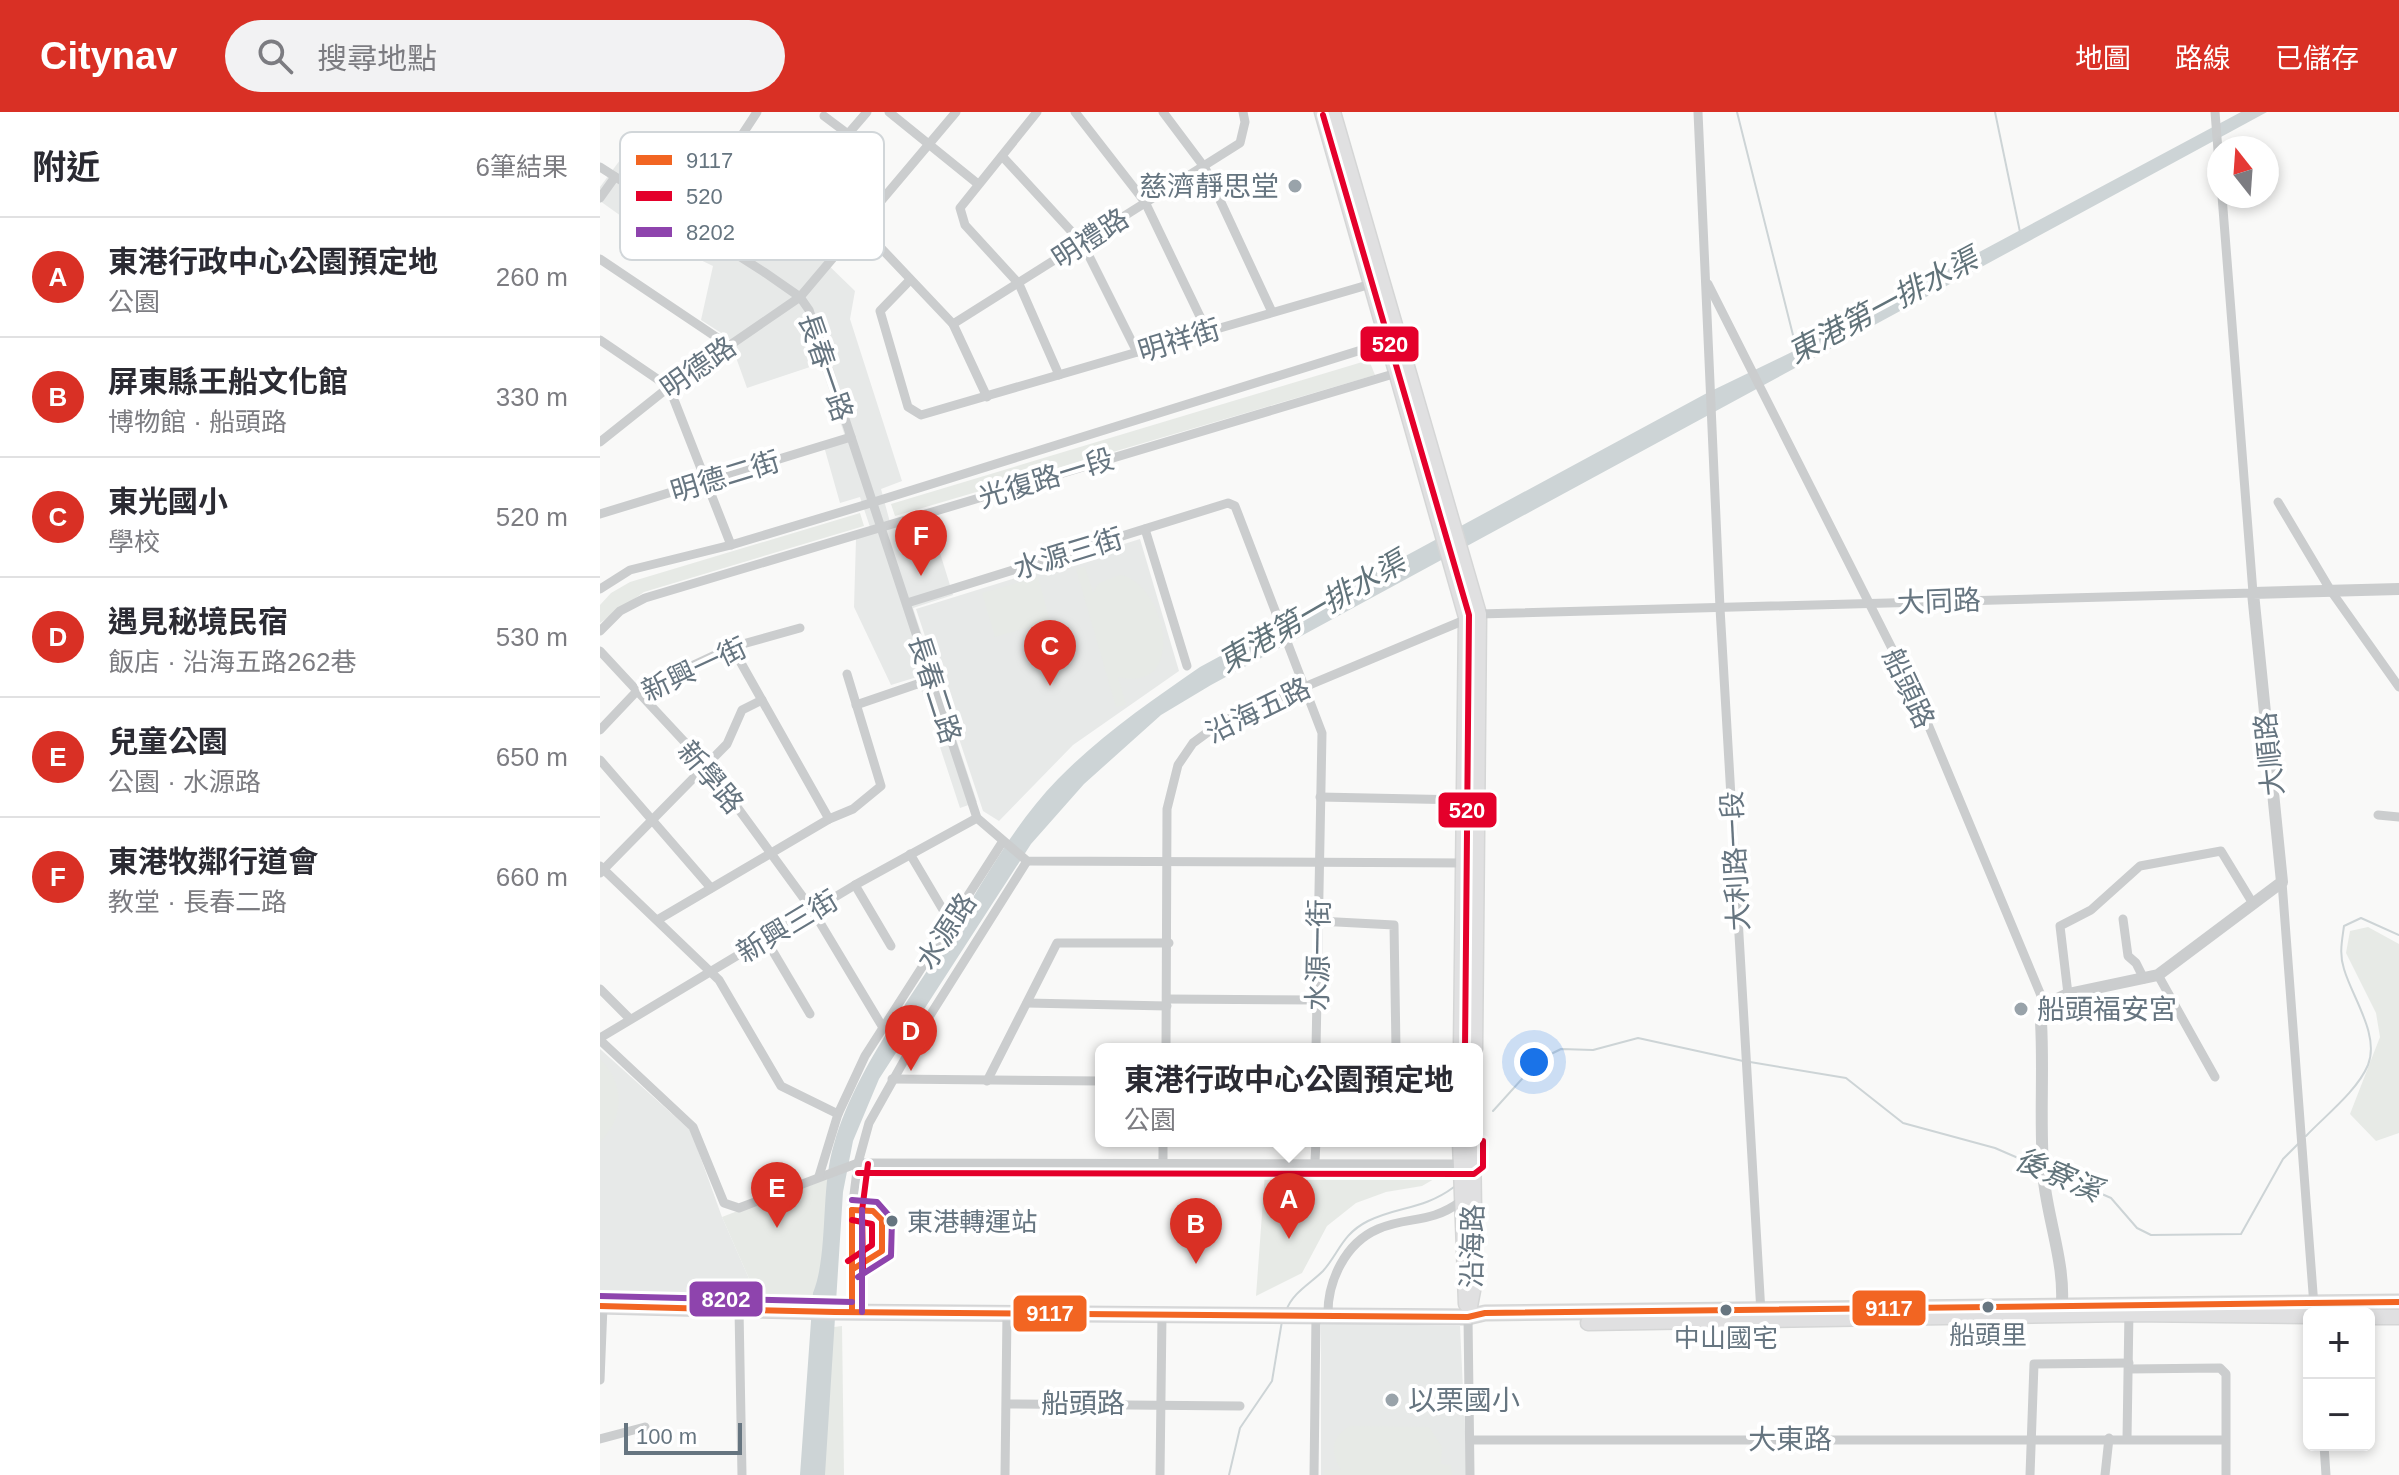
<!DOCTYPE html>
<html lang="zh-TW">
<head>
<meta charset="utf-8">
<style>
  :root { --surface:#fff; --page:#f2f2f3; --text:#2b2b33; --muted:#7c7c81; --line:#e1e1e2; --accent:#d93025 }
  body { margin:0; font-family:Arial,"Noto Sans TC",sans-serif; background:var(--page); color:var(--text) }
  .controls { position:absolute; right:24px; bottom:24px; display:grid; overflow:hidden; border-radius:12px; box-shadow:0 4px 12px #0003 }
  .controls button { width:72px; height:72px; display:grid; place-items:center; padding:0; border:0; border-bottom:2px solid var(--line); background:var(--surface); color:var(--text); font:40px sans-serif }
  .compass { position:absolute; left:1607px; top:24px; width:72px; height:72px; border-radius:50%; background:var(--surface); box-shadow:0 4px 12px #0003; rotate:343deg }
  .scale { position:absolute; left:24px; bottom:20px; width:118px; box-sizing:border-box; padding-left:8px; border:4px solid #667580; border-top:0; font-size:22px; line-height:28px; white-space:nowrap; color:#667580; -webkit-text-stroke:6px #fff; paint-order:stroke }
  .you { position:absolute; left:934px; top:950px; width:28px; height:28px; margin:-20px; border:6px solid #fff; border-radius:50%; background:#1a73e8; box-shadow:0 0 0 12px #1a73e833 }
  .badge { display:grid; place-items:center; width:52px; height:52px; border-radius:50%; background:var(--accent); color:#fff; font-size:26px; font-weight:700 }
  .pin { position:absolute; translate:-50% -66px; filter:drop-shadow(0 2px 4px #0008) }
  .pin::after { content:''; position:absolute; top:42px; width:28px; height:24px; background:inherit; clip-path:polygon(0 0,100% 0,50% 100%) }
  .popup { position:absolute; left:495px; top:931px; width:388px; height:104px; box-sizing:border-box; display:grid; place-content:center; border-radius:12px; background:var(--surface); filter:drop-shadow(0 2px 6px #0005); font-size:26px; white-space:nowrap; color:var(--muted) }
  .popup b { font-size:30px; color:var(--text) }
  .popup::after { content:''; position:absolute; left:50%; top:100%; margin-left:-16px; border:16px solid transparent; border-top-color:var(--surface) }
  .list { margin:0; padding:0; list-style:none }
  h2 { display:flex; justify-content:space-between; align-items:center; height:104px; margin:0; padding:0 32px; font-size:34px }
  h2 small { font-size:26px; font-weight:400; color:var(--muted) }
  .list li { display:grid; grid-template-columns:52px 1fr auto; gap:24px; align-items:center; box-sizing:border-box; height:120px; padding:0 32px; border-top:2px solid var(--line) }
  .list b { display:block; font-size:30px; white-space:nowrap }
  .list p { margin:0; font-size:26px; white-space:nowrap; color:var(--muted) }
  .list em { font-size:26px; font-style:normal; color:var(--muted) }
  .icon { flex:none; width:44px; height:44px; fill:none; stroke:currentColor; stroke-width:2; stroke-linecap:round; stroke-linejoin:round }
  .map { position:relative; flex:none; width:1799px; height:1363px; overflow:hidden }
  header { display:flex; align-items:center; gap:48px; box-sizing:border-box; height:112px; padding:0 40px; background:var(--accent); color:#fff }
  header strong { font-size:38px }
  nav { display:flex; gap:44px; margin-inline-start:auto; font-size:28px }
  .search { width:560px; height:72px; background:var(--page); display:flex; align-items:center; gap:20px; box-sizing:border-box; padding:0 28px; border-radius:44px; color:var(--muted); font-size:30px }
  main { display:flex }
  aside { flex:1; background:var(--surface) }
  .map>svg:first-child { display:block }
</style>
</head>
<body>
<header>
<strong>Citynav</strong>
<div class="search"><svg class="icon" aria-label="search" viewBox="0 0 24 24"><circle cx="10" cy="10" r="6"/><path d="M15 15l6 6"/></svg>搜尋地點</div>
<nav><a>地圖</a><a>路線</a><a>已儲存</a></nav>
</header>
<main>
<aside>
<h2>附近<small>6筆結果</small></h2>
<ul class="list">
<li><span class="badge">A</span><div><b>東港行政中心公園預定地</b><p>公園</p></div><em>260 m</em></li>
<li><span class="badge">B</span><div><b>屏東縣王船文化館</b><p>博物館 · 船頭路</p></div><em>330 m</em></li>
<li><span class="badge">C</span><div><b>東光國小</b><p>學校</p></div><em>520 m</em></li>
<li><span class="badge">D</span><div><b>遇見秘境民宿</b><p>飯店 · 沿海五路262巷</p></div><em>530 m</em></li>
<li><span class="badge">E</span><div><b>兒童公園</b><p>公園 · 水源路</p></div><em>650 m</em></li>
<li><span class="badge">F</span><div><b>東港牧鄰行道會</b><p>教堂 · 長春二路</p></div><em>660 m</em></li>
</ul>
</aside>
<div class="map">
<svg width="1799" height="1363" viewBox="0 0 1799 1363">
  <rect width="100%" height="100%" fill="#f9f9f8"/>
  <!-- built -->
  <g fill="#e7e9e8">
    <path d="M26 40 74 54 167 106 220 145 255 179 250 207 302 369 281 377 291 414 328 402 353 483 313 496 377 690 360 696 317 565 291 573 254 495 256 427 272 421 260 385 240 391 223 331 245 324 223 260 216 253 147 276 129 226 101 208 113 154 86 141 30 124 28 109 0 89V75Z"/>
    <path d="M540 427 579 559 473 633 399 709 383 699 316 497Z"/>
    <path d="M0 937 91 1019 122 1105 157 1185 0 1183Z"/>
    <path d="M721 1211 860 1214 867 1363H721Z"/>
  </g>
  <!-- green -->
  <g fill="#e7eae6">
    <path d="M769 248 775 263 295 404 291 392Z"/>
    <path d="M260 401 264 414 44 480 0 511V493L11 481 30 470Z"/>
    <path d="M485 455 493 481 499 471 520 463C564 469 591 582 518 565L526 593 516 595 476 457Z"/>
    <path d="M438 465 450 509 395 525 382 481Z"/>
    <path d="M1768 815 1799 832V1021L1776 1029 1750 1002 1780 925 1776 901 1746 841 1750 819Z"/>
    <path d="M0 947C25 972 25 1005 0 1030Z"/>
    <path d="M665 1061 841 1063 822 1074 786 1080 756 1091 727 1114 702 1161 656 1184Z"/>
    <path d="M233 1062 219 1187 157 1185 122 1105Z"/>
    <path d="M242 1214 244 1363H224V1289L234 1215Z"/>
    <path d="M750 1314 829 1315 842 1335 841 1352 851 1353 852 1363H724V1358H741C730 1339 731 1325 750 1314Z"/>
  </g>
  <!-- water -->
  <path fill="#cdd4d6" d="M1641 0H1667L611 573 561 603 484 672 431 732 279 967 253 1029 243 1080 225 1363H200L213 1181C229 1141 220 1077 234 1032 255 959 305 895 345 831 380 776 412 714 458 667 500 624 551 589 600 555L1107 281 1198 237Z"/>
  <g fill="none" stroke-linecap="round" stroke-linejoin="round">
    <!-- stream -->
    <g stroke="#cdd4d6" stroke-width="2">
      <path d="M1137 0 1197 239"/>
      <path d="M1395 0 1420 120"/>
      <path d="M1150 950 1246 966 1303 1011 1395 1036 1439 1055"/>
      <path d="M893 999 939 948 961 937 993 938 1038 926 1143 949"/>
      <path d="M1706 1024C1726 1003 1757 979 1768 953 1780 923 1752 885 1744 857 1739 842 1742 829 1744 814L1761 806 1799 823"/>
      <path d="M1449 1059 1511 1086 1537 1116 1551 1123 1641 1122 1683 1047 1699 1031"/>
      <path d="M686 1199C692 1181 710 1172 723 1159 739 1141 742 1122 768 1109 798 1094 823 1098 854 1075"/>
      <path d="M629 1363 640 1316 672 1269 682 1209"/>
    </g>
    <defs>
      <path id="secondary" d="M0 1194 235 1200 868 1205"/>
      <g id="primary">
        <path d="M722 0 866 505 861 937"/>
        <path d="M733 0 879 502 875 937"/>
        <path d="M860 1029 866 1192"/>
        <path d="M868 1205 885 1201 1799 1190"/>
        <path d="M868 1205 875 1168 873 1029"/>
        <path d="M1769 1205H1799"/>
        <path d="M988 1211 1529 1202 1709 1204"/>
      </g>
    </defs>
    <!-- secondary casing -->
    <use href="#secondary" stroke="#d4d5d6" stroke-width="17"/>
    <!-- primary casing -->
    <use href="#primary" stroke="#d5d6d6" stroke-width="17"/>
    <!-- minor -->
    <g stroke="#cbcdce" stroke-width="9">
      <path d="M157 0 140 26 262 116 353 212 387 285"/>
      <path d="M289 0 378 72"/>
      <path d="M437 0 360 96 365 113 419 172 459 263"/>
      <path d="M475 0 545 90 607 219"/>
      <path d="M563 0 605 56 672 200"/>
      <path d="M1098 0 1120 496 1161 1201"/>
      <path d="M1615 0 1619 51"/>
      <path d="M224 4 248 22 267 0"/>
      <path d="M402 44 483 132 537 240"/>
      <path d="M0 55 164 160 200 185 209 198 377 706 427 749 868 751"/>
      <path d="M0 86 15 65"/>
      <path d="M0 147 128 233"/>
      <path d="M310 168 280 199 308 295 321 303 771 172"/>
      <path d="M1108 172 1317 586 1445 893"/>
      <path d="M353 212 640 31 645 10 643 0"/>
      <path d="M0 228 69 275 131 433"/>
      <path d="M0 330 69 275 200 185 356 0"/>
      <path d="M1678 390 1731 479 1799 575"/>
      <path d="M0 402 251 325"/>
      <path d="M545 417 587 554"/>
      <path d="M0 477 30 458 131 433 261 394 790 229"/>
      <path d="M307 491 628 391 635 394 722 621 716 937"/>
      <path d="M0 519 20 499 45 486 800 260"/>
      <path d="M132 535 229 707"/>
      <path d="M0 539 107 654 213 799 282 914"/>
      <path d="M256 593 332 567"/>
      <path d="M0 618 36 580 132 535 200 516"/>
      <path d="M0 648 111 776"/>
      <path d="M720 685 865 688"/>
      <path d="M1778 703 1799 705"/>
      <path d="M310 742 352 813"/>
      <path d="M0 754 119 868 181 974 238 1002"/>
      <path d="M0 761 127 632 142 598 162 588"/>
      <path d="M1682 770 1714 1194"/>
      <path d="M255 773 291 834"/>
      <path d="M59 807 229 707 253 697 281 674 247 562"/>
      <path d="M1523 807 1528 844 1536 851 1544 867"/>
      <path d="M718 809 794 813 796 937"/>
      <path d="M165 826 210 902"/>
      <path d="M1558 863 1615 965"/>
      <path d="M0 877 30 907"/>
      <path d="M1468 882 1460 814 1491 798 1540 754 1621 739 1652 790"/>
      <path d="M567 887 717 888"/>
      <path d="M427 891 567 894"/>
      <path d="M0 926 255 773 377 706"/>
      <path d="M0 928 93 1015 124 1091 139 1096 258 1051 865 1052"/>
      <path d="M566 937 567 697 578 653 593 631 623 609 879 502 1653 481 1622 84"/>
      <path d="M292 967 501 969"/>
      <path d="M387 969 457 831H569"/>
      <path d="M563 1049V1029"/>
      <path d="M715 1049 716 1029"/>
      <path d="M219 1064 238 1002 265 944 403 729"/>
      <path d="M139 1197 142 1363"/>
      <path d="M252 1200V1098L258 1051 269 1011 324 913 427 749"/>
      <path d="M728 1204C727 1170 745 1131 778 1117 808 1104 830 1112 860 1090"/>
      <path d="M868 1205 870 1363"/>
      <path d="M1529 1257 1620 1256 1626 1262V1363"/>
      <path d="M0 1268 3 1194"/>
      <path d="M407 1292 640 1294"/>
      <path d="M0 1327 45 1315"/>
      <path d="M1527 1327 1529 1198"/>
      <path d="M870 1328H1625"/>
      <path d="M1724 1333 1726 1363"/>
      <path d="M405 1363 407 1200"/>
      <path d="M560 1363 562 1203"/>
      <path d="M714 1363 716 1204"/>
      <path d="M1430 1363 1434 1252 1529 1251"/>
      <path d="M1505 1363 1509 1326"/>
    </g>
    <!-- tertiary -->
    <path stroke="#cbcdce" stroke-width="12" d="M1461 1202C1467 1157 1449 1113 1444 1069 1439 1016 1444 962 1441 910L1445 893 1468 882 1558 863 1682 770 1653 481 1799 477"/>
    <!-- secondary -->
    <use href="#secondary" stroke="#e0e0e1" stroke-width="14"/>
    <!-- primary -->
    <use href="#primary" stroke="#e0e0e1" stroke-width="14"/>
    <defs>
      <g id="bus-1">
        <path d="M252 1098V1200"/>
        <path d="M252 1098 273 1099 282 1108V1139L253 1157"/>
        <path d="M0 1194 235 1200 868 1205 885 1201 1799 1190"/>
      </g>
      <g id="bus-2">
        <path d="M723 3 869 503 865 937"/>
        <path d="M258 1061 874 1062 883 1055V1029"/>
        <path d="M248 1149 272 1133V1112L252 1108"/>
        <path d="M263 1157 262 1099 268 1052"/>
      </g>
      <g id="bus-3">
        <path d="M252 1088 277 1090 292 1107 291 1144 258 1165"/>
        <path d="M262 1098V1200"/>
        <path d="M0 1184 252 1190"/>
      </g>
    </defs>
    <!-- bus-1 casing -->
    <use href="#bus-1" stroke="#fff" stroke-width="12"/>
    <!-- bus-2 casing -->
    <use href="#bus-2" stroke="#fff" stroke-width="12"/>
    <!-- bus-3 casing -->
    <use href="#bus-3" stroke="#fff" stroke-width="12"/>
    <!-- bus-1 -->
    <use href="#bus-1" stroke="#f26522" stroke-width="6"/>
    <!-- bus-2 -->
    <use href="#bus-2" stroke="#e4002b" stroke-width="6"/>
    <!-- bus-3 -->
    <use href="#bus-3" stroke="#8e44ad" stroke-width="6"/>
  </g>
  <!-- markers -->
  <g fill="#99a3aa" stroke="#fff" stroke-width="3">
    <circle cx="695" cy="74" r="8"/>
    <circle cx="1421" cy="897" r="8"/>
    <circle cx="792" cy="1288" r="8"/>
  </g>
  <g fill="#667580" stroke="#fff" stroke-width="3">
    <circle cx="292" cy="1109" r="7"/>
    <circle cx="1388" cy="1195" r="7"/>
    <circle cx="1126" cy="1198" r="7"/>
  </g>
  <g text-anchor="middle" stroke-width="8" stroke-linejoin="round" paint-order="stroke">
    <!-- bus labels -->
    <g font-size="26" fill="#667580" stroke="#fff">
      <text x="307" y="1119" text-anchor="start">東港轉運站</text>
      <text x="1388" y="1232">船頭里</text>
      <text x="1126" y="1235">中山國宅</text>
    </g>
    <!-- poi labels -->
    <g font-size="28" fill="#667580" stroke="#fff" text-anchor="start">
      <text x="679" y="84" text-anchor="end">慈濟靜思堂</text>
      <text x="1437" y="907">船頭福安宮</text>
      <text x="808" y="1298">以栗國小</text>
    </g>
    <!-- street labels -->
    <g font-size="28" fill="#667580" stroke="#fff">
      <text transform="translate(490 126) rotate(-33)" y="10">明禮路</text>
      <text transform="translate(579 228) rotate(-17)" y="10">明祥街</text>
      <text transform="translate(98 255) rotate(-35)" y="10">明德路</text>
      <text transform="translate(226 255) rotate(71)" y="10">長春一路</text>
      <text transform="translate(125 364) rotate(-17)" y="10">明德二街</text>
      <text transform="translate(446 366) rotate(-17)" y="10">光復路一段</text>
      <text transform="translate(468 441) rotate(-17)" y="10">水源三街</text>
      <text transform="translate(1339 489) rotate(-2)" y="10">大同路</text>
      <text transform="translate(94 557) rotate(-25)" y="10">新興一街</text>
      <text transform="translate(1309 576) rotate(65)" y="10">船頭路</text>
      <text transform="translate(335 577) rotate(72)" y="10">長春二路</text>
      <text transform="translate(658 598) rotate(-26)" y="10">沿海五路</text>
      <text transform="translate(1669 642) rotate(-96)" y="10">大順路</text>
      <text transform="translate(111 665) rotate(50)" y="10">新學路</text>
      <text transform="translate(1135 749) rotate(-93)" y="10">大利路一段</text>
      <text transform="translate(187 814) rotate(-31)" y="10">新興三街</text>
      <text transform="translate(346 819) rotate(-57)" y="10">水源路</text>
      <text transform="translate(718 843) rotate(-89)" y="10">水源一街</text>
      <text transform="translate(872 1134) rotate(-89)" y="10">沿海路</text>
      <text x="483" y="1301">船頭路</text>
      <text x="1190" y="1337">大東路</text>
    </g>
    <!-- water labels -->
    <g font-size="30" font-style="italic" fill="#61737a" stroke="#fff">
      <text transform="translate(1283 194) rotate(-28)" y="10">東港第一排水渠</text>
      <text transform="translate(712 500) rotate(-30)" y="10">東港第一排水渠</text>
      <text transform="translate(1458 1063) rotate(23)" y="10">後寮溪</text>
    </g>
  </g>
  <!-- legend -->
  <rect x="20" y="20" width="264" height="128" rx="12" fill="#fff" stroke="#d1d6d9" stroke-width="2"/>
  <rect x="36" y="43" width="36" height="10" fill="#f26522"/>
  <rect x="36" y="79" width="36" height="10" fill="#e4002b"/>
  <rect x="36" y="115" width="36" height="10" fill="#8e44ad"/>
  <g font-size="22" fill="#667580">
    <text x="86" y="56">9117</text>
    <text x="86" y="92">520</text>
    <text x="86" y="128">8202</text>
  </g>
  <g stroke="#fff" stroke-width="3">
    <rect x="759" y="213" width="61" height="38" rx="8" fill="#e4002b"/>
    <rect x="837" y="679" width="61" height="38" rx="8" fill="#e4002b"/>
    <rect x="88" y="1168" width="76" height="38" rx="8" fill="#8e44ad"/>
    <rect x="1251" y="1177" width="76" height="38" rx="8" fill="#f26522"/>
    <rect x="412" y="1182" width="76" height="39" rx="8" fill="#f26522"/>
  </g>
  <g font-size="22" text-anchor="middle" font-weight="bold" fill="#fff">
    <text x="790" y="240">520</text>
    <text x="867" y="706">520</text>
    <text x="126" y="1195">8202</text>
    <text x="1289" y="1204">9117</text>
    <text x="450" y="1209">9117</text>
  </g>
</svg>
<div class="controls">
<button>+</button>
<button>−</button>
</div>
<svg class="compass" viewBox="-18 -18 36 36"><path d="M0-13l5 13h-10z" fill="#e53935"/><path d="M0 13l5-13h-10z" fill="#7c7c81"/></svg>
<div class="scale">100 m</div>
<div class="you"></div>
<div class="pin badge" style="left:689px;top:1127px">A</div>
<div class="popup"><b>東港行政中心公園預定地</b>公園</div>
<div class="pin badge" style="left:596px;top:1152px">B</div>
<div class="pin badge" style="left:450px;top:574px">C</div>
<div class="pin badge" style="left:311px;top:959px">D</div>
<div class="pin badge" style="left:177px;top:1116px">E</div>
<div class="pin badge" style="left:321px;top:464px">F</div>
</div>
</main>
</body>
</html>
